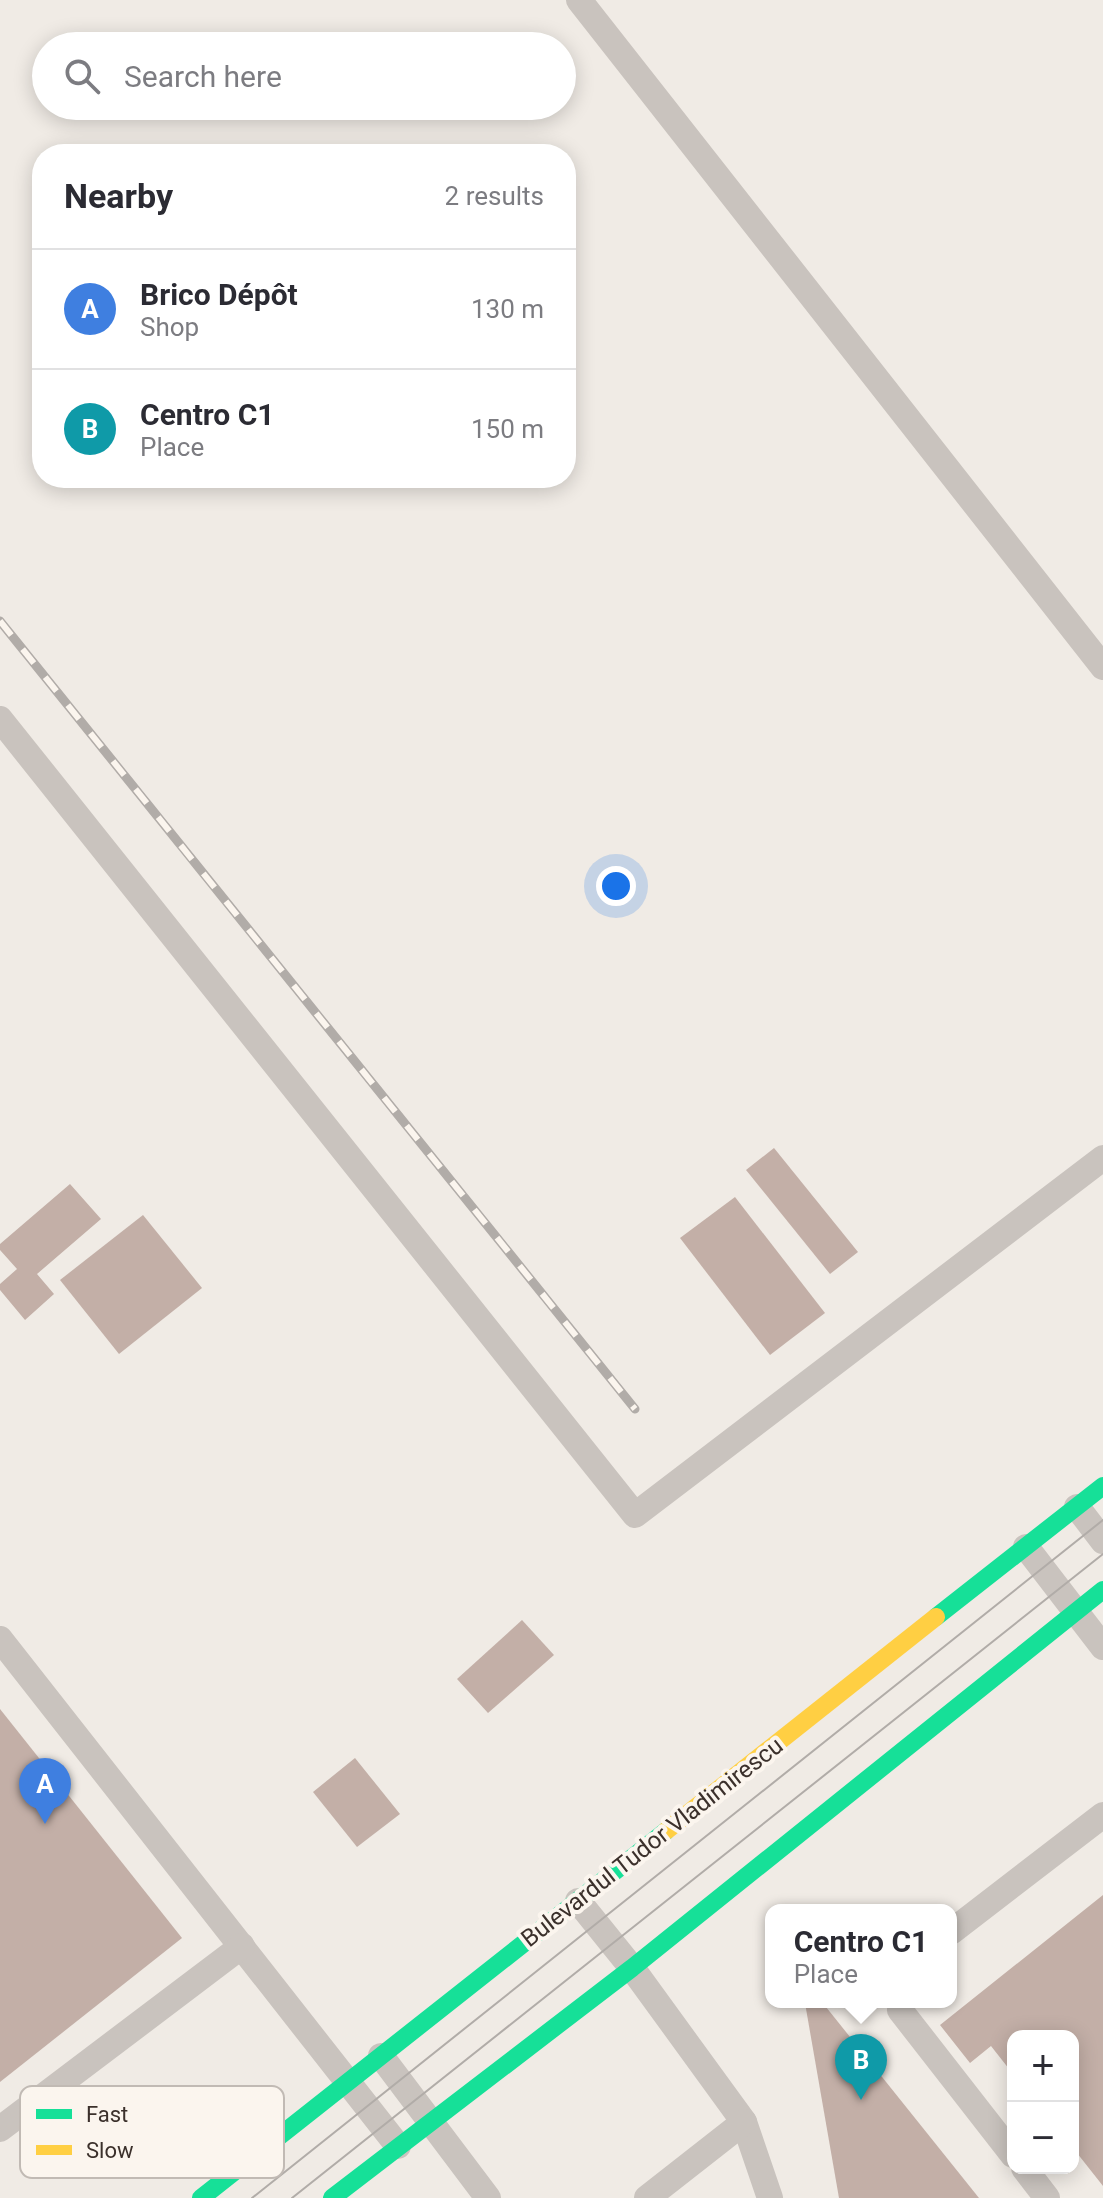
<!DOCTYPE html>
<html lang="en">
<head>
<meta charset="utf-8">
<style>
  :root { --surface:#fff; --page:#f2f2f3; --text:#2b2b33; --muted:#7c7c81; --line:#e1e1e2; --accent:#111827 }
  body { margin:0; font-family:Roboto,sans-serif; background:var(--page); color:var(--text) }
  .controls { position:absolute; right:24px; bottom:24px; display:grid; overflow:hidden; border-radius:16px; box-shadow:0 4px 20px #0003 }
  .controls button { width:72px; height:72px; display:grid; place-items:center; padding:0; border:0; border-bottom:2px solid var(--line); background:var(--surface); color:var(--text); font:40px sans-serif }
  .you { position:absolute; left:616px; top:886px; width:28px; height:28px; margin:-20px; border:6px solid #fff; border-radius:50%; background:#1a73e8; box-shadow:0 0 0 12px #1a73e833 }
  .badge { display:grid; place-items:center; width:52px; height:52px; border-radius:50%; background:var(--accent); color:#fff; font-size:26px; font-weight:700 }
  .pin { position:absolute; translate:-50% -66px; filter:drop-shadow(0 2px 4px #0008) }
  .pin::after { content:''; position:absolute; top:42px; width:28px; height:24px; background:inherit; clip-path:polygon(0 0,100% 0,50% 100%) }
  .popup { position:absolute; left:765px; top:1904px; width:192px; height:104px; box-sizing:border-box; display:grid; place-content:center; border-radius:16px; background:var(--surface); filter:drop-shadow(0 2px 6px #0005); font-size:26px; white-space:nowrap; color:var(--muted) }
  .popup b { font-size:30px; color:var(--text) }
  .popup::after { content:''; position:absolute; left:50%; top:100%; margin-left:-16px; border:16px solid transparent; border-top-color:var(--surface) }
  .list { margin:0; padding:0; list-style:none }
  h2 { display:flex; justify-content:space-between; align-items:center; height:104px; margin:0; padding:0 32px; font-size:34px }
  h2 small { font-size:26px; font-weight:400; color:var(--muted) }
  .list li { display:grid; grid-template-columns:52px 1fr auto; gap:24px; align-items:center; box-sizing:border-box; height:120px; padding:0 32px; border-top:2px solid var(--line) }
  .list b { display:block; font-size:30px; white-space:nowrap }
  .list p { margin:0; font-size:26px; white-space:nowrap; color:var(--muted) }
  .list em { font-size:26px; font-style:normal; color:var(--muted) }
  .icon { flex:none; width:44px; height:44px; fill:none; stroke:currentColor; stroke-width:2; stroke-linecap:round; stroke-linejoin:round }
  .map { position:relative; flex:none; width:1103px; height:2198px; overflow:hidden }
  .search { position:absolute; background:var(--surface); box-shadow:0 4px 20px #0003; left:32px; top:32px; width:544px; height:88px; display:flex; align-items:center; gap:20px; box-sizing:border-box; padding:0 28px; border-radius:44px; color:var(--muted); font-size:30px }
  .panel { position:absolute; background:var(--surface); box-shadow:0 4px 20px #0003; left:32px; top:144px; width:544px; height:344px; border-radius:32px }
  .map>svg:first-child { display:block }
</style>
</head>
<body>
<div class="map">
<svg width="1103" height="2198" viewBox="0 0 1103 2198">
  <rect width="100%" height="100%" fill="#f0ebe5"/>
  <!-- building -->
  <g fill="#c3afa7">
    <path d="M774 1148 858 1252 830 1274 746 1170Z"/>
    <path d="M70 1184 101 1219 37 1274 54 1294 25 1320 0 1290V1284L17 1269 0 1250V1244Z"/>
    <path d="M735 1197 825 1313 770 1355 680 1238Z"/>
    <path d="M143 1215 202 1288 119 1354 60 1280Z"/>
    <path d="M522 1620 554 1655 488 1713 457 1679Z"/>
    <path d="M0 1709 182 1938 0 2082Z"/>
    <path d="M355 1758 400 1814 357 1847 313 1792Z"/>
    <path d="M1103 1895V2186L1073 2148V2036H1013V2074L991 2046 970 2063 940 2025Z"/>
    <path d="M822 2002 979 2198H839L805 2003Z"/>
  </g>
  <g fill="none" stroke-linecap="round" stroke-linejoin="round">
    <!-- lane -->
    <g stroke="#c9c3be" stroke-width="26">
      <path d="M579 0 1103 667"/>
      <path d="M0 719 635 1515 1103 1158"/>
      <path d="M1077 1507 1103 1541"/>
      <path d="M1026 1547 1103 1647"/>
      <path d="M0 1639 398 2146"/>
      <path d="M578 1901 632 1968 744 2122 770 2198"/>
      <path d="M951 1932 1103 1815"/>
      <path d="M903 2002 900 2010 1013 2155"/>
      <path d="M381 2056 488 2198"/>
      <path d="M0 2129 242 1946"/>
      <path d="M1024 2168 1047 2198"/>
      <path d="M647 2198 744 2122"/>
    </g>
    <!-- fast -->
    <g stroke="#16e098" stroke-width="18">
      <path d="M936 1617 1103 1486"/>
      <path d="M201 2198 666 1831"/>
      <path d="M332 2198 632 1968 1103 1590"/>
    </g>
    <!-- slow -->
    <path stroke="#ffcf43" stroke-width="18" d="M666 1831 936 1617"/>
    <!-- tram -->
    <g stroke="#b1aca8" stroke-width="2">
      <path d="M252 2198 1103 1520"/>
      <path d="M292 2198 1103 1554"/>
    </g>
    <defs>
      <path id="rail" d="M0 621 635 1409"/>
    </defs>
    <!-- rail casing -->
    <use href="#rail" stroke="#b1aca8" stroke-width="9"/>
    <!-- rail -->
    <use href="#rail" stroke="#fbf5ee" stroke-width="6" stroke-dasharray="18" stroke-linecap="butt"/>
  </g>
  <g text-anchor="middle" stroke-width="8" stroke-linejoin="round" paint-order="stroke">
    <!-- street labels -->
    <g font-size="24" fill="#3b302b" stroke="#fbf5ee">
      <text transform="translate(652 1842) rotate(-38)" y="8">Bulevardul Tudor Vladimirescu</text>
    </g>
  </g>
  <!-- legend -->
  <rect x="20" y="2086" width="264" height="92" rx="12" fill="#fbf5ee" stroke="#c1bab4" stroke-width="2"/>
  <rect x="36" y="2109" width="36" height="10" fill="#16e098"/>
  <rect x="36" y="2145" width="36" height="10" fill="#ffcf43"/>
  <g font-size="22" fill="#3b302b">
    <text x="86" y="2122">Fast</text>
    <text x="86" y="2158">Slow</text>
  </g>
</svg>
<div class="controls">
<button>+</button>
<button>−</button>
</div>
<div class="you"></div>
<div class="pin badge" style="left:45px;top:1824px;background:#3f7fe0">A</div>
<div class="pin badge" style="left:861px;top:2100px;background:#0f9aa8">B</div>
<div class="popup"><b>Centro C1</b>Place</div>
<div class="search"><svg class="icon" aria-label="search" viewBox="0 0 24 24"><circle cx="10" cy="10" r="6"/><path d="M15 15l6 6"/></svg>Search here</div>
<section class="panel">
<h2>Nearby<small>2 results</small></h2>
<ul class="list">
<li><span class="badge" style="background:#3f7fe0">A</span><div><b>Brico Dépôt</b><p>Shop</p></div><em>130 m</em></li>
<li><span class="badge" style="background:#0f9aa8">B</span><div><b>Centro C1</b><p>Place</p></div><em>150 m</em></li>
</ul>
</section>
</div>
</body>
</html>
